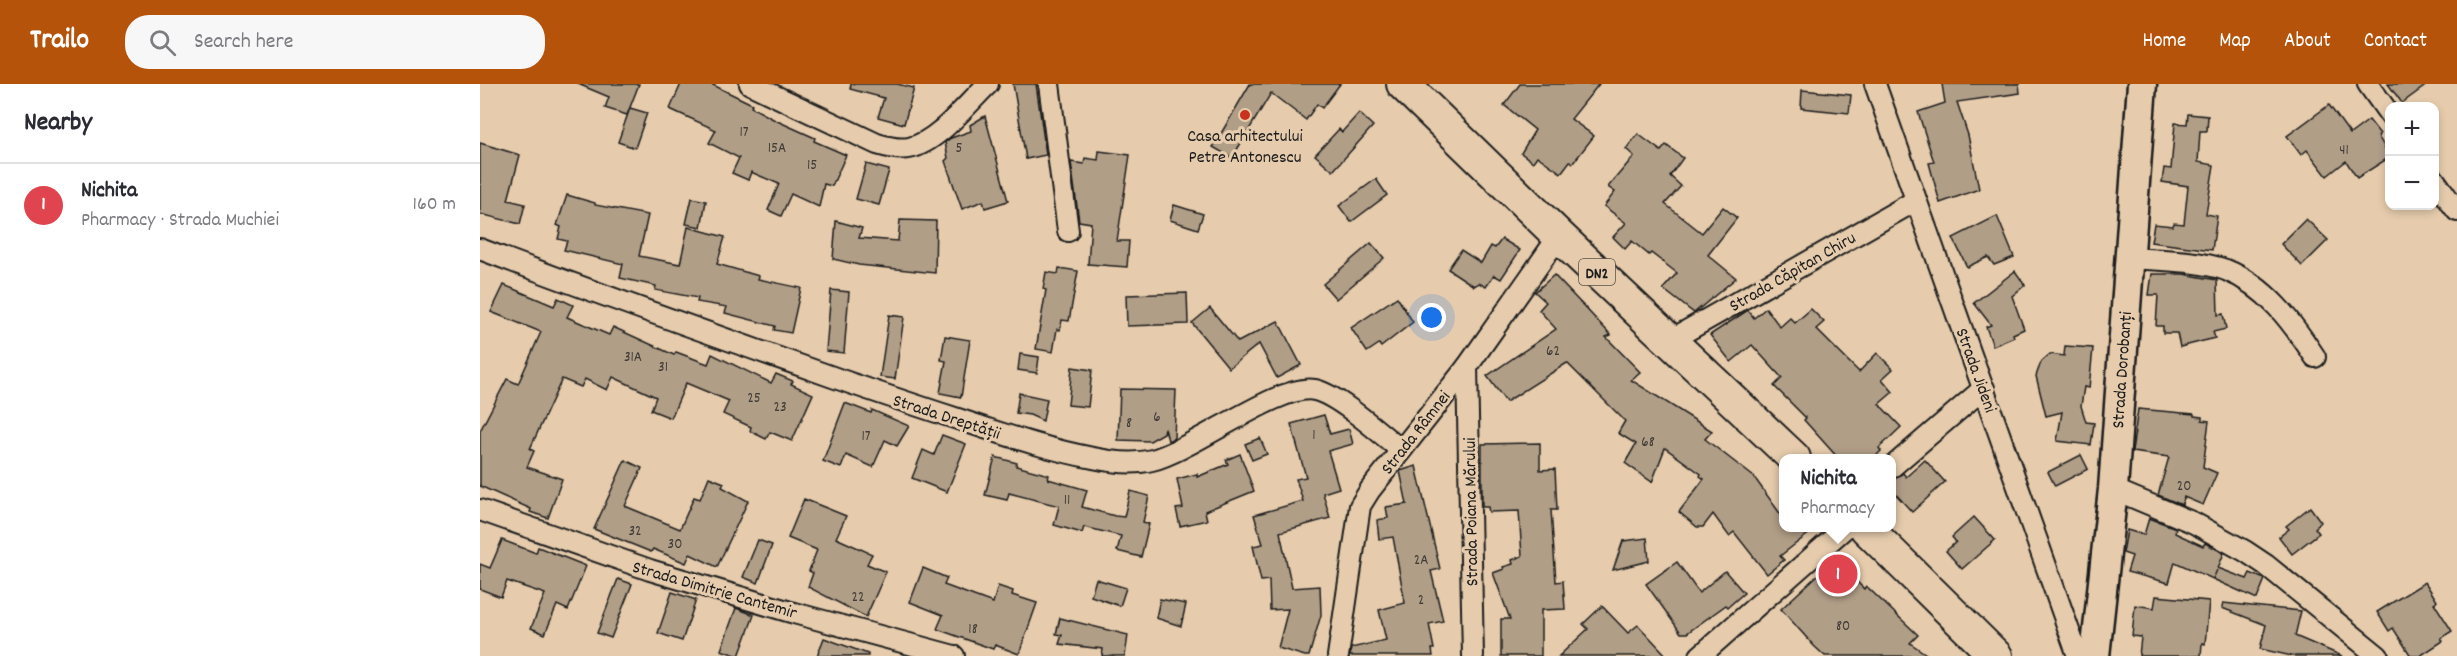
<!DOCTYPE html>
<html lang="en">
<head>
<meta charset="utf-8">
<style>
  :root { --surface:#fff; --page:#f7f7f7; --text:#2b2b33; --muted:#7c7c81; --line:#e1e1e2; --accent:#b45309 }
  body { margin:0; font-family:Dekko,sans-serif; background:var(--page); color:var(--text) }
  .controls { position:absolute; right:18px; top:18px; display:grid; overflow:hidden; border-radius:12px; box-shadow:0 3px 9px #0003 }
  .controls button { width:54px; height:54px; display:grid; place-items:center; padding:0; border:0; border-bottom:2px solid var(--line); background:var(--surface); color:var(--text); font:30px sans-serif }
  .you { position:absolute; left:952px; top:234px; width:21px; height:21px; margin:-15px; border:4px solid #fff; border-radius:50%; background:#1a73e8; box-shadow:0 0 0 9px #1a73e833 }
  .badge { display:grid; place-items:center; width:39px; height:39px; border-radius:50%; background:var(--accent); color:#fff; font-size:20px; font-weight:700 }
  .pin { position:absolute; translate:-50% -50%; border:3px solid #fff; box-shadow:0 2px 6px #0006 }
  .popup { position:absolute; left:1299px; top:370px; width:117px; height:78px; box-sizing:border-box; display:grid; place-content:center; border-radius:12px; background:var(--surface); filter:drop-shadow(0 2px 4px #0005); font-size:20px; white-space:nowrap; color:var(--muted) }
  .popup b { font-size:22px; color:var(--text) }
  .popup::after { content:''; position:absolute; left:50%; top:100%; margin-left:-12px; border:12px solid transparent; border-top-color:var(--surface) }
  .list { margin:0; padding:0; list-style:none }
  h2 { display:flex; justify-content:space-between; align-items:center; height:78px; margin:0; padding:0 24px; font-size:26px }
  h2 small { font-size:20px; font-weight:400; color:var(--muted) }
  .list li { display:grid; grid-template-columns:39px 1fr auto; gap:18px; align-items:center; box-sizing:border-box; height:84px; padding:0 24px; border-top:2px solid var(--line) }
  .list b { display:block; font-size:22px; white-space:nowrap }
  .list p { margin:0; font-size:20px; white-space:nowrap; color:var(--muted) }
  .list em { font-size:20px; font-style:normal; color:var(--muted) }
  .icon { flex:none; width:33px; height:33px; fill:none; stroke:currentColor; stroke-width:2; stroke-linecap:round; stroke-linejoin:round }
  .map { position:relative; flex:none; width:1977px; height:572px; overflow:hidden }
  header { display:flex; align-items:center; gap:36px; box-sizing:border-box; height:84px; padding:0 30px; background:var(--accent); color:#fff }
  header strong { font-size:28px }
  nav { display:flex; gap:33px; margin-inline-start:auto; font-size:21px }
  .search { width:420px; height:54px; background:var(--page); display:flex; align-items:center; gap:15px; box-sizing:border-box; padding:0 21px; border-radius:24px; color:var(--muted); font-size:22px }
  main { display:flex }
  aside { flex:1; background:var(--surface) }
  .map>svg:first-child { display:block }
</style>
</head>
<body>
<header>
<strong>Trailo</strong>
<div class="search"><svg class="icon" aria-label="search" viewBox="0 0 24 24"><circle cx="10" cy="10" r="6"/><path d="M15 15l6 6"/></svg>Search here</div>
<nav><a>Home</a><a>Map</a><a>About</a><a>Contact</a></nav>
</header>
<main>
<aside>
<h2>Nearby<small></small></h2>
<ul class="list">
<li><span class="badge" style="background:#e0444e">1</span><div><b>Nichita</b><p>Pharmacy · Strada Muchiei</p></div><em>160 m</em></li>
</ul>
</aside>
<div class="map">
<svg width="1977" height="572" viewBox="0 0 1977 572">
  <rect width="100%" height="100%" fill="#e6ccad"/>
  <filter id="ink" filterUnits="userSpaceOnUse"><feTurbulence type="fractalNoise" baseFrequency=".0167" numOctaves="2"/><feDisplacementMap in="SourceGraphic" scale="12" xChannelSelector="R" yChannelSelector="G"/><feConvolveMatrix kernelMatrix="1 2 1 2 8 2 1 2 1" color-interpolation-filters="sRGB"/></filter>
  <g filter="url(#ink)">
    <!-- building -->
    <g fill="#b19e87" stroke="#1c1c1c" stroke-width="1.5">
      <path d="M98 0H159L147 31 125 24 129 13Z"/>
      <path d="M201 0H231L272 20 271 23 295 36 335 54 334 57 366 71 352 102 344 100 339 123 311 110 301 132 288 126 299 100 271 88 268 96 252 89 259 74 229 59 236 46 190 25Z"/>
      <path d="M371 0H417L434 4 424 40 398 33 404 14 370 5Z"/>
      <path d="M533 0H556L566 71 546 75Z"/>
      <path d="M770 0H860L842 24 837 20 826 36 791 9 752 74 733 63Z"/>
      <path d="M1040 0H1119L1091 35 1114 52 1093 79 1090 77 1081 89 1057 72 1053 78 1041 69 1055 46 1024 21Z"/>
      <path d="M1462 0H1539L1540 9 1477 18 1488 51 1499 105 1460 119 1449 79 1454 78 1438 28 1465 19Z"/>
      <path d="M1908 0H1948L1922 19Z"/>
      <path d="M1322 6 1371 11 1369 29 1321 24Z"/>
      <path d="M1849 21 1870 50 1889 36 1900 50 1898 52 1910 73 1877 94 1866 77 1847 92 1827 66 1821 71 1807 52Z"/>
      <path d="M150 24 167 29 155 64 138 58Z"/>
      <path d="M879 29 893 42 853 87 835 71 859 45 862 48Z"/>
      <path d="M1708 30 1728 32 1727 47H1720L1718 78 1734 81 1726 130 1737 132 1732 166 1671 158 1674 140 1693 142 1694 139 1704 140 1708 102 1682 98 1684 84 1691 85 1695 39 1707 40Z"/>
      <path d="M505 32 528 117 505 124 503 117 482 125 465 77 468 74 465 58 471 54 491 47 490 41Z"/>
      <path d="M1158 50 1181 67 1186 61 1203 74 1190 92 1201 102 1185 120 1222 149 1243 123 1257 134 1228 171 1256 194 1214 229 1183 205 1197 189 1171 169 1169 171 1152 157 1145 165 1133 153 1146 139 1124 122 1135 108 1128 103 1154 72 1146 65Z"/>
      <path d="M0 59 40 71 28 116 45 120 40 140 0 130Z"/>
      <path d="M619 67 650 71 637 157H649L647 183 608 180 611 139 599 137 591 78 604 80 605 74 618 76Z"/>
      <path d="M386 80 409 86 399 121 376 115Z"/>
      <path d="M896 95 907 111 871 138 859 122Z"/>
      <path d="M87 111 115 119V121L168 131 159 172 200 180 208 143 245 153 237 180 279 192 278 195 321 204 311 249 294 246 295 242 245 229 247 223 217 218 218 214 175 206 176 202 140 194 143 180 84 166 87 157 78 155 81 143 77 141Z"/>
      <path d="M212 114 226 117 221 143 206 140Z"/>
      <path d="M694 121 723 130 718 145 690 136Z"/>
      <path d="M1517 132 1534 173 1514 181 1508 173 1487 183 1473 154Z"/>
      <path d="M1826 135 1848 156 1822 182 1801 160Z"/>
      <path d="M420 136 456 137 455 189 379 181 353 175 356 137 382 144 379 154 418 157Z"/>
      <path d="M1022 155 1040 166 1021 195 1014 191 1006 203 999 199 994 202 968 185 981 166 1001 179 1011 162 1015 164Z"/>
      <path d="M891 159 904 174 856 215 843 200Z"/>
      <path d="M579 184 598 187 589 237 582 236 580 246 577 245 573 268 556 265 566 206 563 205 566 188 578 190Z"/>
      <path d="M1535 187 1545 201 1532 212 1544 245 1533 250 1534 253 1513 262 1506 243 1511 241 1494 219Z"/>
      <path d="M1672 190H1703L1737 196 1738 231 1743 230 1746 245 1733 248 1735 254 1700 263 1697 249H1683V242H1676L1678 211H1669Z"/>
      <path d="M1074 191 1131 251 1126 253 1160 288 1151 296 1232 347 1225 355 1274 393 1304 435V444H1336L1300 472 1304 476 1287 490 1254 448 1249 452 1233 430 1223 443H1217L1199 428 1224 395 1220 392 1221 390 1185 364 1172 398 1145 379 1156 360 1138 349 1145 337 1087 279 1026 318 1007 292 1076 245 1059 226 1066 218 1055 208Z"/>
      <path d="M24 201 74 222 78 214 93 221 87 233 129 251 133 243 194 271 196 268 228 280 232 270 291 299 296 290 313 297 311 300 333 310 312 357 290 348 286 355 270 347 271 343 243 330 249 317 206 299 191 334 171 326 176 313 133 293 127 306 105 295 101 303 82 295 50 365 54 367 47 383 82 395 68 434 50 428 51 425 0 402V347L27 295 38 300 61 248 11 228Z"/>
      <path d="M351 206 369 208 364 269 346 267Z"/>
      <path d="M707 209 708 240 647 242 646 211Z"/>
      <path d="M917 213 933 238 901 263 899 260 887 268 871 244Z"/>
      <path d="M730 224 758 258 798 237 821 281 797 294 779 260 749 284 712 239Z"/>
      <path d="M1286 224 1300 243 1310 234 1315 239 1331 225 1344 238 1336 245 1379 288 1397 269 1413 285 1402 295 1413 308 1399 320 1421 343 1399 364 1401 367 1393 375H1359L1324 336 1326 334 1294 302 1302 294 1272 261 1251 278 1230 251 1268 226 1274 234Z"/>
      <path d="M409 231 424 233 415 295 400 293Z"/>
      <path d="M465 252 490 256 481 313 460 309 466 277 461 276Z"/>
      <path d="M1585 262 1613 264 1609 304 1604 303 1601 322 1606 338 1614 339 1611 361 1577 357 1582 328 1566 332 1556 292 1561 278 1570 270 1584 272Z"/>
      <path d="M540 270 559 273 557 289 538 286Z"/>
      <path d="M592 283 612 286 608 323 588 321Z"/>
      <path d="M640 305 696 306 694 354 688 357 685 344 684 349 670 357 638 356Z"/>
      <path d="M539 309 567 315 563 337 550 331 536 329Z"/>
      <path d="M365 319 391 329 392 326 429 342 417 362 405 356 393 383 366 371 361 384 343 377Z"/>
      <path d="M1658 325 1714 330V332L1722 333V336L1729 337 1723 383 1737 389 1723 421 1704 413 1702 421 1678 411 1689 373 1652 368Z"/>
      <path d="M844 331 850 350 869 345 873 360 848 367 859 404 843 409 850 434 800 448 812 504 840 502 841 531 829 572H825L798 564 808 525 790 526 789 496 781 497 773 462 783 460 774 431 823 417 816 395 826 393 811 340Z"/>
      <path d="M462 351 486 360 467 408 432 394 443 366 454 371Z"/>
      <path d="M780 354 787 370 772 376 765 360Z"/>
      <path d="M1060 359V386L1075 385 1077 426H1071L1076 498 1083 497 1085 525 1061 526V572H1021V535H1030L1013 489 1024 485 1023 483 1033 480 1032 476 1042 472 1039 427 1009 428 1008 423H1002V360Z"/>
      <path d="M760 370 774 407 725 427 727 436 700 442 696 425 703 424 697 395 717 390V393L748 380 746 376Z"/>
      <path d="M1601 371 1608 385 1575 402 1568 388Z"/>
      <path d="M515 373 537 379 536 382 569 391 568 395 607 406 602 423 635 432 644 433 650 407 669 412 663 438 669 440 661 473 637 467 641 452 604 443 602 449 574 441 579 422 529 409 527 416 505 411Z"/>
      <path d="M145 376 162 384 145 422 200 445 214 413 220 415 229 393 244 399 242 403 268 417 237 483 210 470 206 479 173 465 171 468 114 445Z"/>
      <path d="M1445 376 1465 398 1432 428 1412 406V397L1423 389 1426 393Z"/>
      <path d="M936 382 960 485 951 487 963 537 949 540 954 565H952L953 572H870L871 564 906 556 899 526 925 519 913 453 899 455 897 436 908 434 906 423 927 420 920 387Z"/>
      <path d="M324 415 366 432 356 454 392 470 387 480 406 488 386 533 328 503 333 489 329 487 337 466 308 454Z"/>
      <path d="M1830 423 1841 438 1835 444 1839 449 1812 470 1799 453 1809 445 1806 442Z"/>
      <path d="M1494 433 1515 456 1482 485 1466 467 1476 458 1472 453Z"/>
      <path d="M1669 434 1696 444 1695 449 1723 462 1725 459 1744 469 1738 484 1767 495 1770 489 1782 494 1785 495 1777 515 1733 495 1737 486 1733 495 1695 478 1689 499 1647 488 1652 472 1643 469 1647 446 1664 451Z"/>
      <path d="M1167 454 1169 477 1133 486 1143 457Z"/>
      <path d="M22 456 56 469 58 463 106 482 88 526 77 521 65 550 51 544 65 510 27 497 21 513 0 505V480L10 484Z"/>
      <path d="M278 456 292 461 278 499 263 493Z"/>
      <path d="M1355 475 1384 505 1386 502 1438 551 1430 559 1449 572H1345L1334 562 1301 525Z"/>
      <path d="M1197 478 1219 509 1245 487 1264 509 1248 523 1246 521 1207 549H1201L1166 500Z"/>
      <path d="M443 484 467 494 464 501 513 519 518 502 533 507 532 511 557 519 539 570 515 561 513 565 457 545 463 531 430 518Z"/>
      <path d="M138 495 152 500 131 554 117 549Z"/>
      <path d="M616 495 646 504 640 522 611 512Z"/>
      <path d="M1945 498 1957 517 1954 519 1972 547 1961 554 1963 557 1940 572H1931L1913 544 1909 547 1897 528Z"/>
      <path d="M192 508 216 516 202 557 178 549Z"/>
      <path d="M1676 512 1729 517 1725 560 1722 559 1721 572H1659L1661 553 1652 552 1655 521 1674 524Z"/>
      <path d="M680 515 706 520 701 542 676 534Z"/>
      <path d="M1743 519 1821 527 1815 552 1862 572H1812L1780 565 1786 541 1742 524Z"/>
      <path d="M1122 522 1148 549 1158 541 1187 572H1079L1108 545 1103 540Z"/>
      <path d="M256 524 274 531 259 572 241 566Z"/>
      <path d="M580 534 648 551 645 572H622L623 565 579 560 582 551 576 550Z"/>
      <path d="M344 554 388 570V572H337Z"/>
    </g>
    <g fill="none" stroke-linecap="round" stroke-linejoin="round">
      <defs>
        <g id="street">
          <path d="M270 0 397 60C407 63 418 66 429 64 457 59 488 19 508 0"/>
          <path d="M569 0 588 147"/>
          <path d="M1395 0 1598 572"/>
          <path d="M1888 0 1910 31"/>
          <path d="M1954 95 1977 127"/>
          <path d="M0 165C115 209 231 250 347 291 392 307 438 322 484 337 526 351 569 366 613 374 632 378 653 381 672 376 713 366 801 298 835 306 858 311 901 350 921 366"/>
          <path d="M1649 174C1680 176 1717 176 1746 186 1786 202 1812 238 1835 273"/>
          <path d="M1189 257 1435 117"/>
          <path d="M987 283 993 572"/>
          <path d="M1412 383 1504 304"/>
          <path d="M1633 405 1714 439 1765 467 1786 481 1898 572"/>
          <path d="M0 426 170 486 314 529 474 572"/>
          <path d="M858 572 880 422 890 406 987 283 1079 152"/>
          <path d="M1220 572 1365 444"/>
        </g>
        <path id="secondary" d="M1615 572 1633 405 1662 0"/>
        <g id="primary">
          <path d="M923 0 1079 152 1314 374"/>
          <path d="M1386 444 1516 572"/>
        </g>
      </defs>
      <!-- street casing -->
      <use href="#street" stroke="#1c1c1c" stroke-width="24"/>
      <!-- secondary casing -->
      <use href="#secondary" stroke="#1c1c1c" stroke-width="33"/>
      <!-- primary casing -->
      <use href="#primary" stroke="#1c1c1c" stroke-width="36"/>
      <!-- street -->
      <use href="#street" stroke="#e6ccad" stroke-width="20"/>
      <!-- secondary -->
      <use href="#secondary" stroke="#e6ccad" stroke-width="28"/>
      <!-- primary -->
      <use href="#primary" stroke="#e6ccad" stroke-width="32"/>
    </g>
  </g>
  <!-- markers -->
  <circle fill="#c8321e" stroke="#e6ccad" stroke-width="2" cx="765" cy="31" r="6"/>
  <g text-anchor="middle" stroke-width="6" stroke-linejoin="round" paint-order="stroke">
    <!-- number labels -->
    <g font-size="15" fill="#413c37">
      <text x="264" y="52">17</text>
      <text x="297" y="68">15A</text>
      <text x="479" y="68">5</text>
      <text x="1864" y="70">41</text>
      <text x="332" y="85">15</text>
      <text x="1073" y="271">62</text>
      <text x="153" y="277">31A</text>
      <text x="183" y="287">31</text>
      <text x="274" y="318">25</text>
      <text x="300" y="327">23</text>
      <text x="677" y="337">6</text>
      <text x="649" y="343">8</text>
      <text x="834" y="355">1</text>
      <text x="386" y="356">17</text>
      <text x="1168" y="362">68</text>
      <text x="1704" y="406">20</text>
      <text x="587" y="420">11</text>
      <text x="155" y="451">32</text>
      <text x="195" y="464">30</text>
      <text x="941" y="480">2A</text>
      <text x="378" y="517">22</text>
      <text x="941" y="520">2</text>
      <text x="1363" y="546">80</text>
      <text x="493" y="549">18</text>
    </g>
    <!-- shield labels -->
    <rect fill="#e6ccad" stroke="#595148" stroke-width="1.5" x="1099" y="175" width="36" height="26" rx="4.5"/>
    <g font-size="16" font-weight="bold" fill="#1c1c1c">
      <text x="1117" y="194">DN2</text>
    </g>
    <!-- poi labels -->
    <g font-size="18" fill="#1c1c1c" stroke="#e6ccad">
      <text x="765" y="57">Casa arhitectului<tspan x="765" dy="21">Petre Antonescu</tspan></text>
    </g>
    <!-- street labels -->
    <g font-size="18" fill="#1c1c1c" stroke="#e6ccad">
      <text transform="translate(1312 187) rotate(-30)" y="6">Strada Căpitan Chiru</text>
      <text transform="translate(1497 286) rotate(70)" y="6">Strada Jideni</text>
      <text transform="translate(1641 286) rotate(-86)" y="6">Strada Dorobanți</text>
      <text transform="translate(467 332) rotate(18)" y="6">Strada Dreptății</text>
      <text transform="translate(935 348) rotate(-52)" y="6">Strada Râmnei</text>
      <text transform="translate(990 428) rotate(-91)" y="6">Strada Poiana Mărului</text>
      <text transform="translate(235 505) rotate(16)" y="6">Strada Dimitrie Cantemir</text>
    </g>
  </g>
</svg>
<div class="controls">
<button>+</button>
<button>−</button>
</div>
<div class="you"></div>
<div class="pin badge" style="left:1358px;top:490px;background:#e0444e">1</div>
<div class="popup"><b>Nichita</b>Pharmacy</div>
</div>
</main>
</body>
</html>
